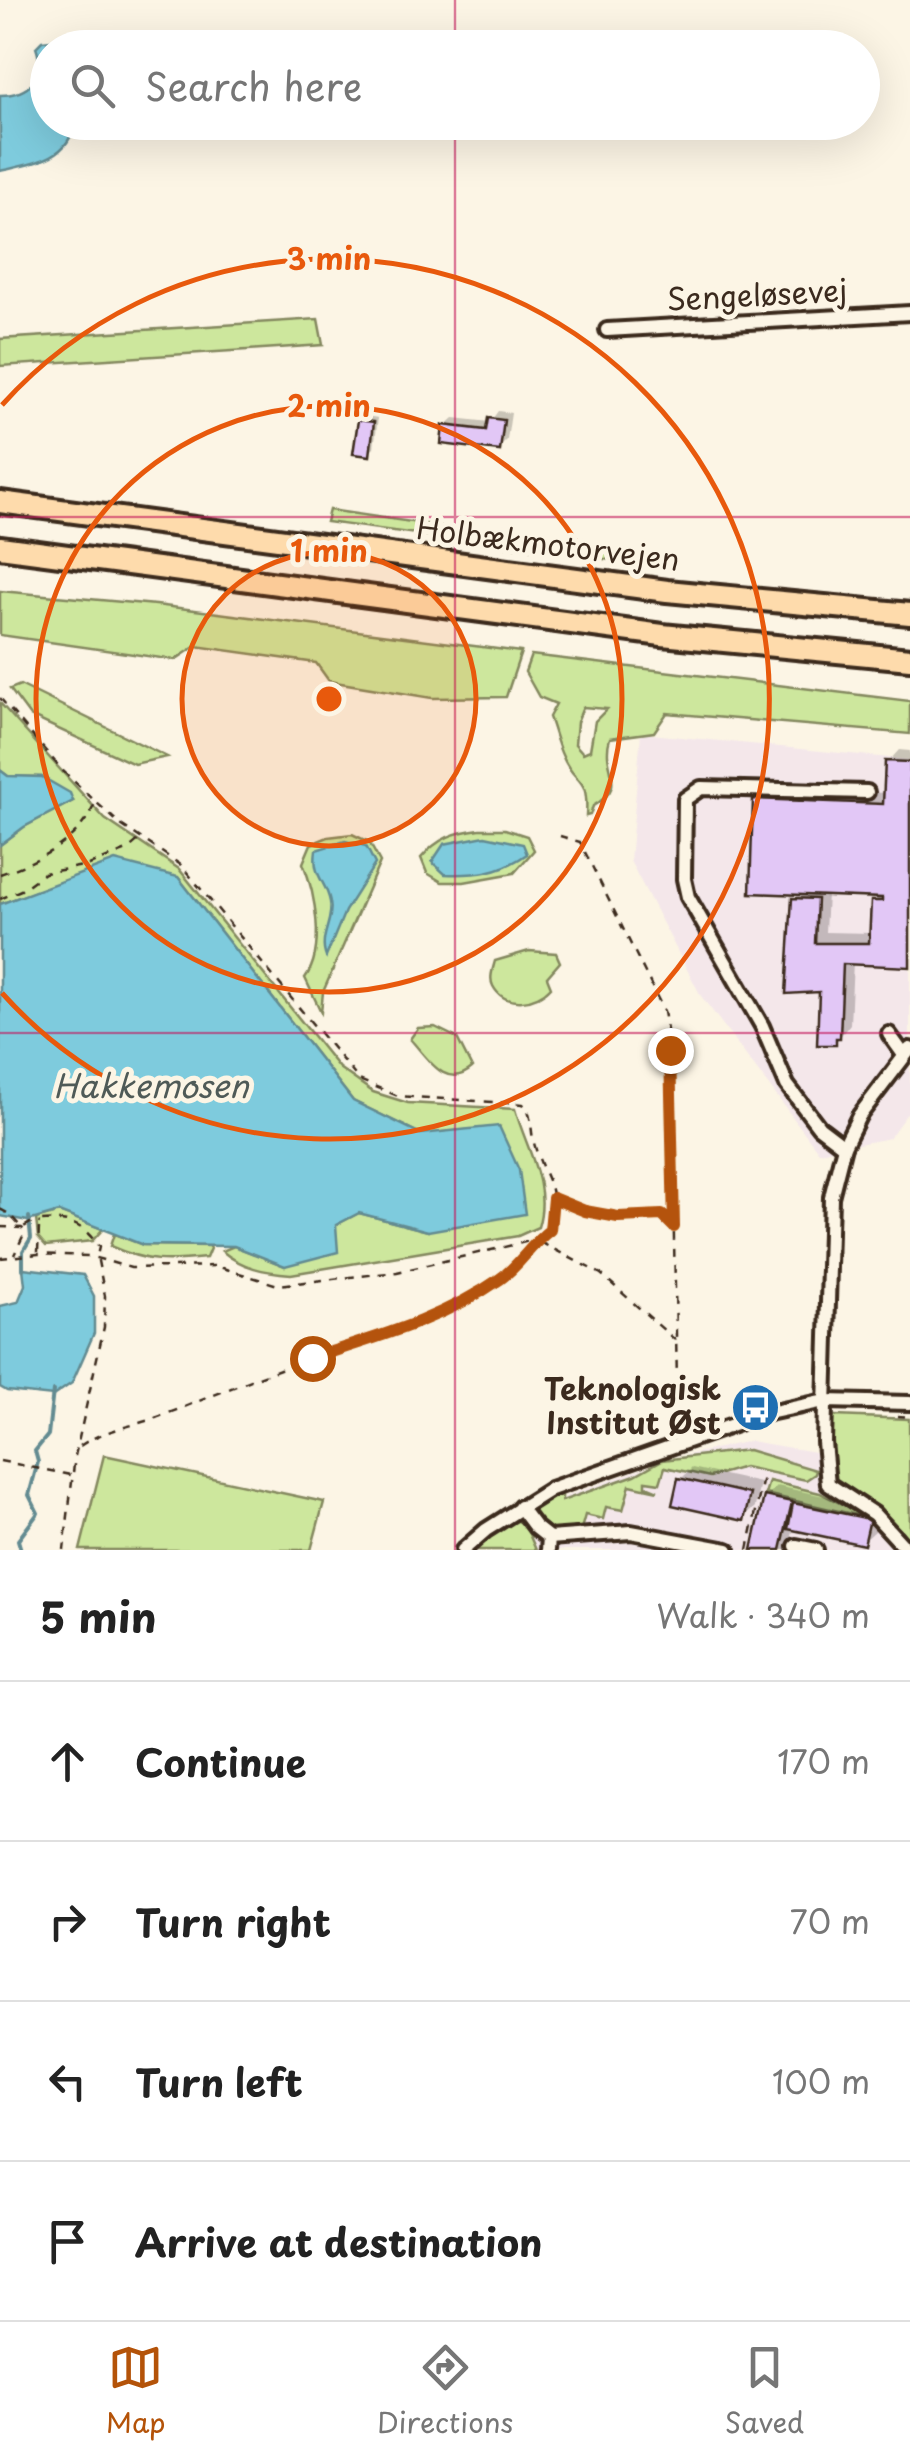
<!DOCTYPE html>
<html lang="en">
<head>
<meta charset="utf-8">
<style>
  :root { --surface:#fff; --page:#f6f6f6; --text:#222; --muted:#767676; --line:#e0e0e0; --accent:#b45309 }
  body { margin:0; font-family:"Playpen Sans",sans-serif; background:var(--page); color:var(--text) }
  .stop { position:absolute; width:30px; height:30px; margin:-22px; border:8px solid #b45309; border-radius:50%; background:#fff }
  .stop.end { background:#b45309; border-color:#fff; box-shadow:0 2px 10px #0008 }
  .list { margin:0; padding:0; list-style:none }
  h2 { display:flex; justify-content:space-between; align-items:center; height:130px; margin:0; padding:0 40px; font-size:42px }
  h2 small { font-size:32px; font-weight:400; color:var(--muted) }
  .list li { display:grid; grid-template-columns:65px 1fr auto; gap:30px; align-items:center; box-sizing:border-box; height:160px; padding:0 40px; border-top:2px solid var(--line) }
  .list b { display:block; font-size:38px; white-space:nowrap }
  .list em { font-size:32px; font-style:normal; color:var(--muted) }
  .icon { flex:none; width:55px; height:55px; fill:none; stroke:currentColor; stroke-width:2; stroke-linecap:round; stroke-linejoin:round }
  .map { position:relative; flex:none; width:910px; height:1550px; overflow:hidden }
  .search { position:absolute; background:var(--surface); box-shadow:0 10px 40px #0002; left:30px; right:30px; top:30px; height:110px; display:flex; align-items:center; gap:25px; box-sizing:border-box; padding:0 35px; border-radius:55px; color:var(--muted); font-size:38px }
  .sheet { height:770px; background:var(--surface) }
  nav { display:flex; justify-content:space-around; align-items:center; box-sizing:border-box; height:140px; border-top:2px solid var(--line); background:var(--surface); font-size:28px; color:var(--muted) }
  nav a { display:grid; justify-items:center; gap:5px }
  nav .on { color:var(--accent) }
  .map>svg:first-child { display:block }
</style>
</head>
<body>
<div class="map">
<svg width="910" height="1550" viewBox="0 0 910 1550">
  <rect width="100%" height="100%" fill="#fcf5e5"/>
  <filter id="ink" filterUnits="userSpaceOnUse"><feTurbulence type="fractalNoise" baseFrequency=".01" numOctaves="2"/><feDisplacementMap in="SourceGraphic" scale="20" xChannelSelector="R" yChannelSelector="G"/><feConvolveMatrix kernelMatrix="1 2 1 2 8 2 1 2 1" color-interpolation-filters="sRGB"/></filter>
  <g filter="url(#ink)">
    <!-- built -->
    <g fill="#f4e7ea">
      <path d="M641 733 910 760V1109L889 1138 819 1152 701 996 630 861Z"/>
      <path d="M750 1441 910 1468V1550H480L489 1541 567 1496 665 1460Z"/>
    </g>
    <!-- green -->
    <g fill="#cde79d" stroke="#84885e" stroke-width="2.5" fill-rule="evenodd">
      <path d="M318 319 323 345 0 366V339Z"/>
      <path d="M329 510 659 558 657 566 326 522Z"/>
      <path d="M0 591 156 605 521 652 506 697 432 698 329 681 316 663 196 646 175 660 0 635Z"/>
      <path d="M531 655 910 701V734L667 713 654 732 610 738C600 770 631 784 593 806L590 815 586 816C589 773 575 786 563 757 557 745 554 730 549 717L556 704 539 697 525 672ZM583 707 607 709 595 721 590 750 583 753 575 744 577 722Z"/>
      <path d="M20 685 167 757 134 764 30 716 10 689Z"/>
      <path d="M0 703 105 819 179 869 339 1068 373 1092 408 1103 515 1109C526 1149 551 1185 538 1227L518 1236 291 1274C265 1272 242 1268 222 1251L234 1246 285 1266 336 1225 359 1213 428 1231 499 1127 421 1134 353 1101 178 877 59 883 0 904V845L24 827 73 801 42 777 8 776 0 770Z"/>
      <path d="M480 829H505L527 836 534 850 514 873 464 882H442L427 873 421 858C438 838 455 832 480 829Z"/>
      <path d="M352 834 369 842 380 862 323 992 321 1012 305 978C326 950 315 893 303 863L311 844 328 837Z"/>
      <path d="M529 951 556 953 560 962 547 977 551 987C537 1003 505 1009 493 986 489 978 493 969 495 961Z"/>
      <path d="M435 1027 457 1038 472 1068C445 1091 427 1057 410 1039L418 1028Z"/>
      <path d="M59 1212 103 1229 92 1241 46 1246 38 1237 36 1219Z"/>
      <path d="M114 1234 143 1245 211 1246 206 1258C166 1262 148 1263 110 1246Z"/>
      <path d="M835 1416 909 1419 910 1543 902 1531 836 1479 830 1452 831 1421Z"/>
      <path d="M748 1450 816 1470 815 1474 806 1480 744 1467 710 1477 665 1467 660 1483 646 1481V1486L658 1491 630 1485 623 1510 606 1507 603 1519 585 1515 580 1533 552 1530 533 1513 534 1507 562 1491V1501L635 1475 662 1460Z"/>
      <path d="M104 1455 324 1502 311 1550H80Z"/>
      <path d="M769 1481 820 1493 869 1518 765 1494Z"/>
      <path d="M514 1519 525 1525 536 1550H472Z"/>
    </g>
    <!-- water -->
    <g fill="#7ecbdd" stroke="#638b91" stroke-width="2.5">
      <path d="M51 40 56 47 48 48V122L74 123C70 160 30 164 0 171V95C30 95 46 77 36 47L42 41Z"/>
      <path d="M0 770 8 776 42 777 70 793 73 801 24 827 0 845Z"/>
      <path d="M485 836 523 844 527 854C500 873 477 875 445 874L432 862 444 844Z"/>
      <path d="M345 841 366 846 375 864 345 911 326 957C318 937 334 921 330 902 326 880 312 877 316 850Z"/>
      <path d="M115 861 178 877 353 1101 421 1134 499 1126 519 1170 525 1214 428 1231 359 1213 336 1225 338 1252 285 1266 234 1246 143 1245 59 1212 28 1221 0 1216V904Z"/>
      <path d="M23 1268 83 1275 94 1296V1333L72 1383 53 1396 7 1391 0 1387V1306L18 1302 25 1285Z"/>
    </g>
    <!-- shadow -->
    <g fill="#0003" fill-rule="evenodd">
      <path d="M498 411 511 413 507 440 499 448 445 426 454 418 490 422Z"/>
      <path d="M366 416 378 418 374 448 369 453 360 421Z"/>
      <path d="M899 750 910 751V964L853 962 850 1024 835 1043 795 899 801 892 756 800 767 788 886 793 888 762ZM827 894 879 896 873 902 872 933 825 932Z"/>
      <path d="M692 1468 760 1483 755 1507 743 1518 680 1480Z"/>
      <path d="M777 1486 880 1508 875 1531 863 1542 794 1528 790 1544 817 1550H761L766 1497Z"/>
    </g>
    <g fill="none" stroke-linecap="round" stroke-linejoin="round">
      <!-- stream -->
      <g stroke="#638b91" stroke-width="4">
        <path d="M23 1269V1251L31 1238 29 1217"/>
        <path d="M21 1550 18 1540 38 1513 29 1495 38 1462 35 1451 48 1435 53 1391"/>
      </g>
    </g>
    <!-- building -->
    <g fill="#e2c7f6" stroke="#3b2a1e" stroke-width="2.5">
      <path d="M488 418 504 420 500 451 441 444 443 425 486 430Z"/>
      <path d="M358 420 374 422 370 456 353 454Z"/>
      <path d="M885 761 910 762V967L843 964 840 1038H836V1045H817L819 992 786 994 792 898 817 899 815 943H869L871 901H882V898L750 893 753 799 883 804Z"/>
      <path d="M678 1478 750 1494 744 1521 672 1505Z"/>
      <path d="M764 1496 792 1502 781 1550H752Z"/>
      <path d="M793 1503 870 1519 864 1545 788 1529Z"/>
    </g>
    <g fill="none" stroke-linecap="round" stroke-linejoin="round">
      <defs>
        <g id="minor">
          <path d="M607 330 910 313"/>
          <path d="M889 1034 904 1055"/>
          <path d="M844 1146 819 1127 787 1085 762 1026 688 897 684 879 685 799 701 788 867 792"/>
          <path d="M520 1507 535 1527 549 1538 548 1550"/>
          <path d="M549 1538 631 1532 728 1550"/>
          <path d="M796 1546 816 1550"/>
          <path d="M463 1550 486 1530 551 1489 764 1414 825 1401 910 1403"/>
          <path d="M907 1550 874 1514 828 1484 824 1442 831 1197 844 1146 859 1116 910 1049"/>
        </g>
        <g id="highway">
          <path d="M0 502 667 591 910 614"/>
          <path d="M0 547 662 635 910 659"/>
        </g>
      </defs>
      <!-- minor casing -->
      <use href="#minor" stroke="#3b2a1e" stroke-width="20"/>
      <!-- highway casing -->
      <use href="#highway" stroke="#3b2a1e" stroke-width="28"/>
      <!-- path -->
      <g stroke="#3b2a1e" stroke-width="2.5" stroke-dasharray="8 8" stroke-linecap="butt">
        <path d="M0 698 63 771 96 802 121 825 181 865 359 1080 398 1096 523 1104C533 1114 530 1129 534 1143 544 1181 559 1184 550 1230L536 1240 601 1274 675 1340"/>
        <path d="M560 836 580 842 664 1011 670 1050 678 1429"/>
        <path d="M0 874C36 862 80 841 95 803"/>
        <path d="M0 899 21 890 44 873 89 865 127 850 141 838"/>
        <path d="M554 1198 585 1211 618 1217 663 1215 673 1226"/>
        <path d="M0 1209 9 1214 22 1228 34 1221 40 1223"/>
        <path d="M0 1227 22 1228 25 1232 14 1255"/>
        <path d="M38 1252 39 1226 42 1221C70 1219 83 1224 99 1247L97 1256 105 1296 104 1327 75 1456 64 1550"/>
        <path d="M0 1258 38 1254 89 1256 131 1268 216 1266 278 1285 397 1272 534 1240"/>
        <path d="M897 1416 910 1417"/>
        <path d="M80 1446C104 1429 132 1427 158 1417 199 1402 239 1384 280 1369 357 1342 493 1314 536 1240"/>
        <path d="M0 1461 71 1475"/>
        <path d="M748 1550 763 1477"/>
      </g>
      <!-- minor -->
      <use href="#minor" stroke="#fcf5e5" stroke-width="12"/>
      <!-- highway -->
      <use href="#highway" stroke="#fedbac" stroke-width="20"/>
    </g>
  </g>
  <g fill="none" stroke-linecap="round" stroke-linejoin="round" filter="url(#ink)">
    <!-- route -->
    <path stroke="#b45309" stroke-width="12" d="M312 1358C377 1337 443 1319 500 1279 520 1265 531 1244 550 1230L553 1198 585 1211 618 1217 662 1215 674 1227 670 1050"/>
  </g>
  <!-- grid -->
  <path fill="none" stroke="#c2185b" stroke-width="2.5" stroke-opacity="0.55" d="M455 0V48M455 122V1550M0 517H910M0 1033H910"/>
  <!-- distance rings -->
  <circle cx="329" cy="699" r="147" fill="#e8590c" fill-opacity=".12"/>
  <g fill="none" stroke="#e8590c" stroke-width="5">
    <circle cx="329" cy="699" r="147"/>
    <circle cx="329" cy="699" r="293"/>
    <path d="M2 405A440 440 0 1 1 2 993"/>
  </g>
  <!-- icons -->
  <defs>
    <symbol id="bus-disc" viewBox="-11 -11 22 22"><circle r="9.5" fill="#1f6fb2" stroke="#fcf5e5"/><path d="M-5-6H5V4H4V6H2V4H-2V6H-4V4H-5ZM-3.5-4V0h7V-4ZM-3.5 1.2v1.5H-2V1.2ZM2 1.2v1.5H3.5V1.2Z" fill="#fff"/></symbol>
  </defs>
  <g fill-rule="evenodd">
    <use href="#bus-disc" x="728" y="1380" width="55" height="55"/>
  </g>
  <g text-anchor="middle" stroke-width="10" stroke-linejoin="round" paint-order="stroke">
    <!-- street labels -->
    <g font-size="30" fill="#3b2a1e" stroke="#fcf5e5">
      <text transform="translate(757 296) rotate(-3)" y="10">Sengeløsevej</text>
      <text transform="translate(548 545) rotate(7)" y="10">Holbækmotorvejen</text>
    </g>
    <!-- poi labels -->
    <g font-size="30" font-weight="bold" fill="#3b2a1e" stroke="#fcf5e5" text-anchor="end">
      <text x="721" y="1400">Teknologisk<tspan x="721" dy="34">Institut Øst</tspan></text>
    </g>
    <!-- water labels -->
    <g font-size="32" font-style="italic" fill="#4f5a57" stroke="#fcf5e5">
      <text x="151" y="1098">Hakkemosen</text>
    </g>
  </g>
  <circle cx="329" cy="699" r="15" fill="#e8590c" stroke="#fcf5e5" stroke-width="5"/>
  <g font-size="30" text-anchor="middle" font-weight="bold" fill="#e8590c" stroke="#fcf5e5" stroke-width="10" stroke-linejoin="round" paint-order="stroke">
    <text x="329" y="270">3 min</text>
    <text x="329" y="417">2 min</text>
    <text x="329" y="562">1 min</text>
  </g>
</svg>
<div class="stop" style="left:312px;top:1358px"></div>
<div class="stop end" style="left:670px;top:1050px"></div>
<div class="search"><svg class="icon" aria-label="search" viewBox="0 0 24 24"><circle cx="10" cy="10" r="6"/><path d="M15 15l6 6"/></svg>Search here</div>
</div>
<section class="sheet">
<h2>5 min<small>Walk · 340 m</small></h2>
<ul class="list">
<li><svg class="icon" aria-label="ahead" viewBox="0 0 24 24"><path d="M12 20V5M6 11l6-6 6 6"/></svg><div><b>Continue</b></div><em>170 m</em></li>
<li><svg class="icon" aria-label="right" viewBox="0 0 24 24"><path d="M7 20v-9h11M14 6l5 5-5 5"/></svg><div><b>Turn right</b></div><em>70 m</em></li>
<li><svg class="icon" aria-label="left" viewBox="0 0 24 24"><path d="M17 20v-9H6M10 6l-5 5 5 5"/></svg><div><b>Turn left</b></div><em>100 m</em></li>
<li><svg class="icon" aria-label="arrive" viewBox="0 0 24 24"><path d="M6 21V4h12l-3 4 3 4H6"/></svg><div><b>Arrive at destination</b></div></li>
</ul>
</section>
<nav>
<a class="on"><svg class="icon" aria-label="map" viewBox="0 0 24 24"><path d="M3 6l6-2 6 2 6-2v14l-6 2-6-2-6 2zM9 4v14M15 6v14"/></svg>Map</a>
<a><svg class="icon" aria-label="directions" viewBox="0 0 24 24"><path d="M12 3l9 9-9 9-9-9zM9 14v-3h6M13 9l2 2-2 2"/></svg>Directions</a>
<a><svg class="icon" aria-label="saved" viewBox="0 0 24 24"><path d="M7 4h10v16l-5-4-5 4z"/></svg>Saved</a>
</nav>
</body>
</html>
